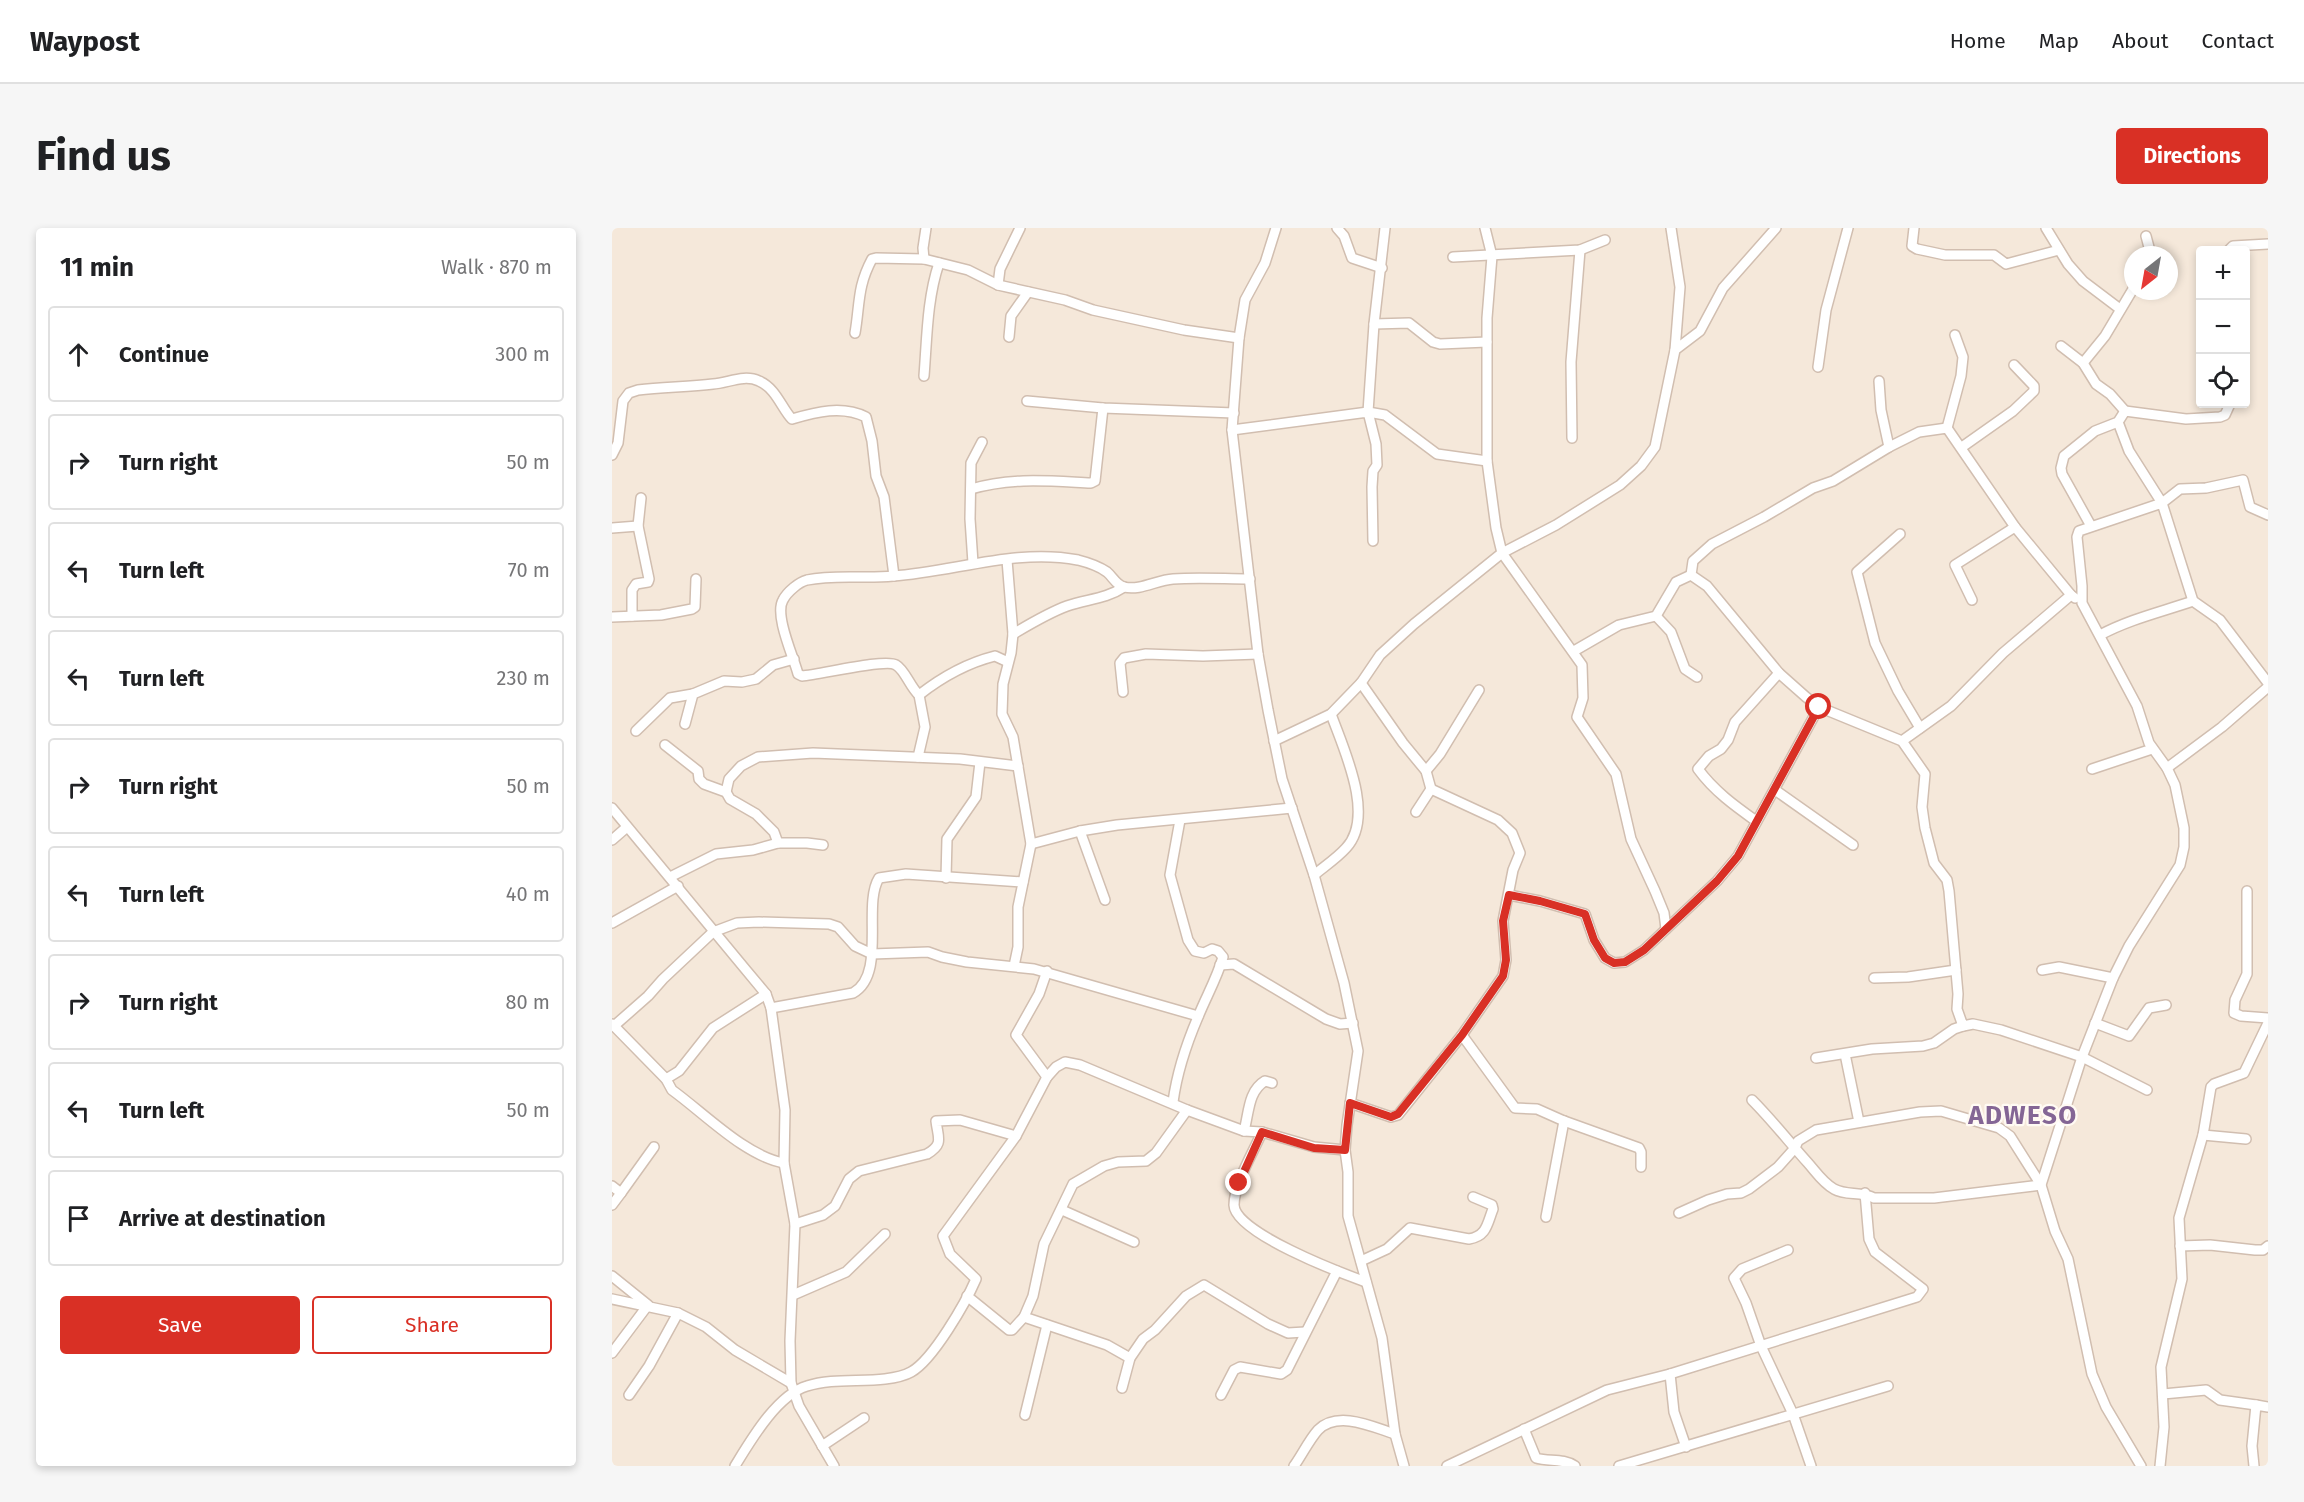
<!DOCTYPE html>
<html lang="en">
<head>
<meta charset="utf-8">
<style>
  :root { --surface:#fff; --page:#f6f6f6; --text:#202124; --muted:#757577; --line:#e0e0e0; --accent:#d93025 }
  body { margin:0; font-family:"Fira Sans",sans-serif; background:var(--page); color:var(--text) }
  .controls { position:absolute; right:18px; top:18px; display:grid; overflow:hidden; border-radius:6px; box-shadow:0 3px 9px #0003 }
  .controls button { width:54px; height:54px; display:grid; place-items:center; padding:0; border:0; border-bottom:2px solid var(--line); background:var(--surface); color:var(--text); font:30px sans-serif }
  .compass { position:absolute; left:1512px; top:18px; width:54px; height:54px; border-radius:50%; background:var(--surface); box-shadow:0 3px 9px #0003; rotate:211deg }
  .stop { position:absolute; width:18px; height:18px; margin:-14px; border:4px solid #d93025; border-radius:50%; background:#fff }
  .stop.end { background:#d93025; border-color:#fff; box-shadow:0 2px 6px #0008 }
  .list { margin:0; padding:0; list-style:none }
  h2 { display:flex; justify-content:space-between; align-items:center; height:78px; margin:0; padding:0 24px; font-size:26px }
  h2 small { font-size:20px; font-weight:400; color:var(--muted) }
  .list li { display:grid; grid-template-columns:39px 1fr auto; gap:18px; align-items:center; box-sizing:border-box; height:96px; margin:0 12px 12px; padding:0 12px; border:2px solid var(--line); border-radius:6px }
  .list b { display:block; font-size:22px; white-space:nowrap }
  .list em { font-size:20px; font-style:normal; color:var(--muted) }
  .actions { display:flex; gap:12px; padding:18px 24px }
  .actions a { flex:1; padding:14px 0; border:2px solid var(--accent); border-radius:6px; text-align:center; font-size:21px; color:var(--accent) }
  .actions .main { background:var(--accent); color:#fff }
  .icon { flex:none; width:33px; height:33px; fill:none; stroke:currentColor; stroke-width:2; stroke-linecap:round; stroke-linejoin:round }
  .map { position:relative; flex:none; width:1656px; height:1238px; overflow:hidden; border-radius:6px }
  header { display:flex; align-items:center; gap:36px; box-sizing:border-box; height:84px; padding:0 30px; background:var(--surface); border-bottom:2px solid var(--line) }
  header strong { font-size:28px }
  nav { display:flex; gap:33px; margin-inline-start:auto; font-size:21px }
  .intro { display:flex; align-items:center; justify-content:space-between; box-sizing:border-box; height:144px; padding:0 36px }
  h1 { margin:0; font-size:42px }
  .button { padding:15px 27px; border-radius:6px; background:var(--accent); color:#fff; font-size:21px; font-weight:700 }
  main { display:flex; gap:36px; padding:0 36px }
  aside { flex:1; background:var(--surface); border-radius:6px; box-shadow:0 3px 9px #0003 }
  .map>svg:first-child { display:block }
</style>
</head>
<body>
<header>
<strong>Waypost</strong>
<nav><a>Home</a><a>Map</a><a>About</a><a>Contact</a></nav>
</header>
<div class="intro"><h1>Find us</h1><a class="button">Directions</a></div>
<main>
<aside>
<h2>11 min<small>Walk · 870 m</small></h2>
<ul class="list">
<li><svg class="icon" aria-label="ahead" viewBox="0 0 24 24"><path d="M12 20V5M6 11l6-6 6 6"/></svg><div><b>Continue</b></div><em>300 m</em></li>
<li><svg class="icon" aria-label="right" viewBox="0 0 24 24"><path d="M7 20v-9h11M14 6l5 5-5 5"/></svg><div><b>Turn right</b></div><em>50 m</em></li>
<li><svg class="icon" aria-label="left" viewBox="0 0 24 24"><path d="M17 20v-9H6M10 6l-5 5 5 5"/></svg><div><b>Turn left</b></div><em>70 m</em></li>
<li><svg class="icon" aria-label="left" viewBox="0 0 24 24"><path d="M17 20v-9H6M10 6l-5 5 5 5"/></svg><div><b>Turn left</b></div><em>230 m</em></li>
<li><svg class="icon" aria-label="right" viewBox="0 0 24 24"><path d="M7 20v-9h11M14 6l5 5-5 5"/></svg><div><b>Turn right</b></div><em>50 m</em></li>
<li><svg class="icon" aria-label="left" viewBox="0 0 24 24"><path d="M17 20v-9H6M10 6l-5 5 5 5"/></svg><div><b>Turn left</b></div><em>40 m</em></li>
<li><svg class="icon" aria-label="right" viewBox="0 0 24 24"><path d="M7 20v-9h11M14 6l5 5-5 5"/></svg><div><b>Turn right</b></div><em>80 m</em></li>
<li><svg class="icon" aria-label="left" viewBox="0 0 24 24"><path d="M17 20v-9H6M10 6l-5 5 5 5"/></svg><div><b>Turn left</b></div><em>50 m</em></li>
<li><svg class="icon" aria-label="arrive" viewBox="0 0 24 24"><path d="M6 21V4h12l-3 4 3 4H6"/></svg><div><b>Arrive at destination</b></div></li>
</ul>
<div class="actions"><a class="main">Save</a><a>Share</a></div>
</aside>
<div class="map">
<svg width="1656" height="1238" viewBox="0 0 1656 1238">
  <rect width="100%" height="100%" fill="#fdf6ec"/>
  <!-- residential -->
  <path fill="#f5e8da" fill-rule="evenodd" d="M0 0H1656V1238H0ZM1588 22H1634V176H1588ZM1521 27H1557V63H1521Z"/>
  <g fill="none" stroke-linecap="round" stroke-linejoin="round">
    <defs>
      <g id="minor">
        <path d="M664 0 653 35 633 72 627 110 620 202 646 426 656 482 670 551 702 647 732 755 746 823 735 897 733 922 736 944V988L770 1110 783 1206 792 1238"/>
        <path d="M725 0 732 8 740 30 770 40"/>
        <path d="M773 0 762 96 756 184 773 187 825 226 875 233"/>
        <path d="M873 0 880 28 875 90V233L884 300 890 325 970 437 971 470 965 489 1004 546 1019 611 1043 663 1052 685 1054 701"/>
        <path d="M1059 0 1068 59 1063 122"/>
        <path d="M1302 0 1300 18 1305 21 1333 27H1382L1394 36 1447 22"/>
        <path d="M1434 0 1456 36 1471 53 1508 81"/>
        <path d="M1534 8 1539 27"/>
        <path d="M1617 22 1621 18 1656 16"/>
        <path d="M841 29 968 22 993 12"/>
        <path d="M312 31 311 20 314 0"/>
        <path d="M386 57 388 41 408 0"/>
        <path d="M762 96 797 95 821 114 828 116 875 114"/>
        <path d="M243 105C248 76 245 59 260 31L264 30 312 31 356 42 386 57 453 72 481 82 572 102 627 110"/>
        <path d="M397 109 399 88 416 64"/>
        <path d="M1449 118 1471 135 1484 156 1498 166 1513 183"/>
        <path d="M1471 135 1493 108 1521 61"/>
        <path d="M1206 139 1214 82 1236 0"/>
        <path d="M312 148C315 110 315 71 327 35"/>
        <path d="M1267 153 1269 182 1277 219"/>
        <path d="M415 173 491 180 622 185"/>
        <path d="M1506 194 1517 223 1550 275 1568 261 1594 260 1631 252 1638 279 1656 287"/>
        <path d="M1335 200 1349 148 1351 129 1343 107"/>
        <path d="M620 202 756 184 764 216 765 237 761 243 760 259 761 313"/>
        <path d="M960 210 959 134 968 22"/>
        <path d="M1350 219 1401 183 1422 163V158L1402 137"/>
        <path d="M0 227 6 215 11 173 17 165 26 162C51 159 76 159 101 156 116 155 132 146 147 153 164 160 170 181 180 191 204 184 230 177 254 189L260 213 264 248 272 269 282 348"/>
        <path d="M359 261C400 249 437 253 479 255L483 253 491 180"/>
        <path d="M1479 298 1450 246 1449 240 1452 228 1483 203 1506 194 1513 183 1574 191 1608 189 1613 187 1618 176"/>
        <path d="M0 300 26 298"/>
        <path d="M1288 306 1245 344 1263 415 1286 463 1308 500"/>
        <path d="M395 332 401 406 399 425 391 456 390 486 401 509 419 616 406 679V719L402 738"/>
        <path d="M361 335 358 291 359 235 370 214"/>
        <path d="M1459 367 1403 299 1335 200 1307 204 1277 219 1221 253 1201 260 1152 289 1100 316 1081 333 1079 347 1095 358 1167 445 1194 469 1207 479 1290 513 1313 546 1310 579 1313 600 1322 635 1335 652 1337 663 1346 766 1345 781 1351 798 1361 796 1389 802 1470 829 1535 862"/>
        <path d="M1360 372 1343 337 1403 299"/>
        <path d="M20 388V362L24 356 36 354 37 351 26 298 29 270"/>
        <path d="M1044 388 1059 404 1073 441 1085 449"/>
        <path d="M0 389 49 387 80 381 83 379 84 351"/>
        <path d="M401 406C418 396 436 385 455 378 475 371 494 371 512 359"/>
        <path d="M1488 407C1518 391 1549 384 1581 373"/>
        <path d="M962 423 1007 397 1044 388 1064 354 1079 347"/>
        <path d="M396 434 383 428C355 435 330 449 307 467 298 459 293 442 284 437 274 430 207 447 190 448L186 446C182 430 162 387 171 372 175 364 187 354 195 352 223 346 253 351 281 348 342 344 404 320 466 332 474 334 488 339 495 344 501 349 504 357 512 359 528 363 545 352 561 351 586 349 613 351 638 351"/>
        <path d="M749 455 791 515 814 543 819 561 804 584"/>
        <path d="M511 464 508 435 512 430 534 426 591 428 646 426"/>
        <path d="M73 496 81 466 112 453 130 454 144 451 161 437 182 431"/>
        <path d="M24 503 58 470 81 466"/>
        <path d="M662 513 719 486 749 455 768 427 802 396 890 325 944 297 1008 257 1029 238 1043 219 1063 122 1088 103 1111 60 1164 0"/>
        <path d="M1290 513 1339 478 1391 425 1459 367 1463 370"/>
        <path d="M53 517 86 543 87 551 92 556 114 564 118 571 144 586 162 604 166 615"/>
        <path d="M306 529 313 499 307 467"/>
        <path d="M1555 540 1610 499 1656 459"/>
        <path d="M1480 541 1540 521"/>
        <path d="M814 543 828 526 867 462"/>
        <path d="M1163 562 1241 617"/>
        <path d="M114 564 117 551 129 538 146 529 201 525 348 531 406 538"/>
        <path d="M0 580 134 742 154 766 159 780 173 882 172 935 183 996 178 1113 179 1155 187 1178 222 1238"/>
        <path d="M1144 593C1123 578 1102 563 1086 541L1097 528 1109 521 1116 512 1123 494 1167 445"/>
        <path d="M468 603 493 672"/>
        <path d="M0 612 15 599"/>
        <path d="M419 616 468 603 505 597 680 580"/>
        <path d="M702 647C713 638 725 630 734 620 764 588 731 520 719 486"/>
        <path d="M58 649 104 626 141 622 166 615H195L211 617"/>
        <path d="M334 650 335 611 364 569 368 534"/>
        <path d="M1635 663V746L1623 772 1622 785 1629 788 1656 790"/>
        <path d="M897 667 928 673 973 686 982 712 993 730 1002 735 1013 734 1032 722 1105 653 1126 628 1207 479"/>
        <path d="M0 695 66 658"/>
        <path d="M608 737 622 736 714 791 728 796 741 795"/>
        <path d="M1430 742 1447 739 1501 750"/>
        <path d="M1262 750 1296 749 1344 742"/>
        <path d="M159 780 241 765C275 746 250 677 267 650L294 646 411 654"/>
        <path d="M1483 795 1517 808 1537 780 1554 777"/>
        <path d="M0 796 2 798 36 768 51 751 101 704 125 695 147 694 217 696 226 699 243 718 260 726 316 724 330 729 355 734 422 741 586 788"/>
        <path d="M2 798 54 851 60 862C92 885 133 928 172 935"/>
        <path d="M850 807 903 880 925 881 952 893 1027 920 1029 924V939"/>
        <path d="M1233 826 1247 894"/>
        <path d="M1204 830 1260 821 1311 818 1322 815 1342 801 1351 798"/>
        <path d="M435 849 404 807 427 766 435 743"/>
        <path d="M54 851 67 843 101 800 154 766"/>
        <path d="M561 874C565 844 574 817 586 789 594 769 605 750 611 729L606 723 600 721 592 725 583 723 576 712 558 647 568 592"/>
        <path d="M738 875 779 889 786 887 850 807 891 748 894 732 891 693 901 642 908 625 900 605 886 592 819 561"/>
        <path d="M632 903C637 885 636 863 653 853L660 855"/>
        <path d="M650 904C642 923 622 956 622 977 623 1005 729 1045 754 1054"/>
        <path d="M1591 907 1634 911"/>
        <path d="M0 958 9 965 0 977"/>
        <path d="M9 965 42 919"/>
        <path d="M450 982 522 1014"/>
        <path d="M1067 985 1096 972 1115 966 1129 965 1137 961 1166 939 1183 920 1186 913 1204 902 1308 884 1329 883 1387 900 1398 908 1429 957 1322 970H1262C1249 963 1234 968 1222 961 1211 955 1204 944 1196 935 1177 914 1160 892 1140 872"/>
        <path d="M934 989 952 893"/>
        <path d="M183 996 211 987 223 978 237 951 247 943 315 926C332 916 326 910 324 893L348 892 404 908"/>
        <path d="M1568 1018 1598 1017 1643 1022H1651L1656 1018"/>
        <path d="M1176 1022 1130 1041 1122 1050 1134 1075 1149 1118 1181 1186 1199 1238"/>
        <path d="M749 1033 775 1021 798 1000 857 1011C875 1008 875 996 881 981L880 977 861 969"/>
        <path d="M0 1048 36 1077 0 1125"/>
        <path d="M181 1067 234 1044 273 1006"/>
        <path d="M355 1068 397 1102H400L412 1089 421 1068 432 1016 461 956 492 938 506 934 534 933 544 925 575 882"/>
        <path d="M0 1071 66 1085 94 1099 123 1122 179 1155"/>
        <path d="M412 1089 495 1117 518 1130"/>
        <path d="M1058 1146 1062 1184 1074 1219"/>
        <path d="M510 1160 518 1130 531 1111 543 1102 574 1068 592 1057 656 1096 676 1105 693 1104"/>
        <path d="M1551 1166 1594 1162 1608 1172 1644 1177"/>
        <path d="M17 1167 37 1138 66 1085"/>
        <path d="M609 1167 622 1142 628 1139 669 1146 675 1142 725 1043"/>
        <path d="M413 1187 435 1097"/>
        <path d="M912 1201 924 1230C937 1234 951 1230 963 1238"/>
        <path d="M210 1218 252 1190"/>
        <path d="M123 1238C139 1212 165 1167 195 1158 219 1150 248 1154 273 1151 281 1150 292 1148 299 1144 321 1132 354 1074 364 1051L338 1026 331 1008 404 908 435 849 444 839 453 834 468 837 575 882 632 903 650 904 702 919 733 922"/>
        <path d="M682 1238C690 1227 697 1212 706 1202 726 1182 761 1199 783 1206"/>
        <path d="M835 1238 995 1162 1058 1146 1305 1069 1311 1061 1263 1024 1257 1011 1253 965"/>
        <path d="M1007 1238 1276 1158"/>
        <path d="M1529 1238 1494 1179 1480 1146 1456 1031 1443 1003 1429 957 1470 829 1501 750 1517 718 1568 637 1572 619V600L1563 557 1555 540 1537 515 1525 478 1470 375V358L1465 309 1467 303 1550 275 1581 373 1608 392 1656 455"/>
        <path d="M1548 1238 1552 1199 1549 1139 1570 1051 1567 990 1591 907 1599 859 1602 856 1632 845 1656 795"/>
        <path d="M1642 1238 1640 1218 1644 1177 1656 1179"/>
      </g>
    </defs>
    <!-- minor casing -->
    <use href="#minor" stroke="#d1beb0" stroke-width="12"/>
    <!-- minor -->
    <use href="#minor" stroke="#fff" stroke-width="9"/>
  </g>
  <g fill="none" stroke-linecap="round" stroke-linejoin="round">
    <!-- route -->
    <path stroke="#d93025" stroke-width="8" d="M627 955 650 904 702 920 733 922 738 875 779 889 786 886 850 807 891 748 894 732 891 693 897 667 928 673 973 686 982 712 993 730 1002 735 1013 734 1032 722 1105 653 1126 628 1207 479"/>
  </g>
  <g text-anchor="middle" stroke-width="4.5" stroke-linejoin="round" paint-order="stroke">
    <!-- district labels -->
    <g font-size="26" font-weight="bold" letter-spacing="1.5" fill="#846695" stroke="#fffaf3">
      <text x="1411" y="896">ADWESO</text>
    </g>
  </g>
</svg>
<div class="controls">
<button>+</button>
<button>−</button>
<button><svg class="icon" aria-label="locate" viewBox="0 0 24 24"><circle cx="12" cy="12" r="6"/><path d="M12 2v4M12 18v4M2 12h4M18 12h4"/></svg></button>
</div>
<svg class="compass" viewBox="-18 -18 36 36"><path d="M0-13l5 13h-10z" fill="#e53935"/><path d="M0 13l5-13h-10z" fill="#757577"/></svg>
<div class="stop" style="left:1207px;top:479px"></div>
<div class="stop end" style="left:627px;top:955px"></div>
</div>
</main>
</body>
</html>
